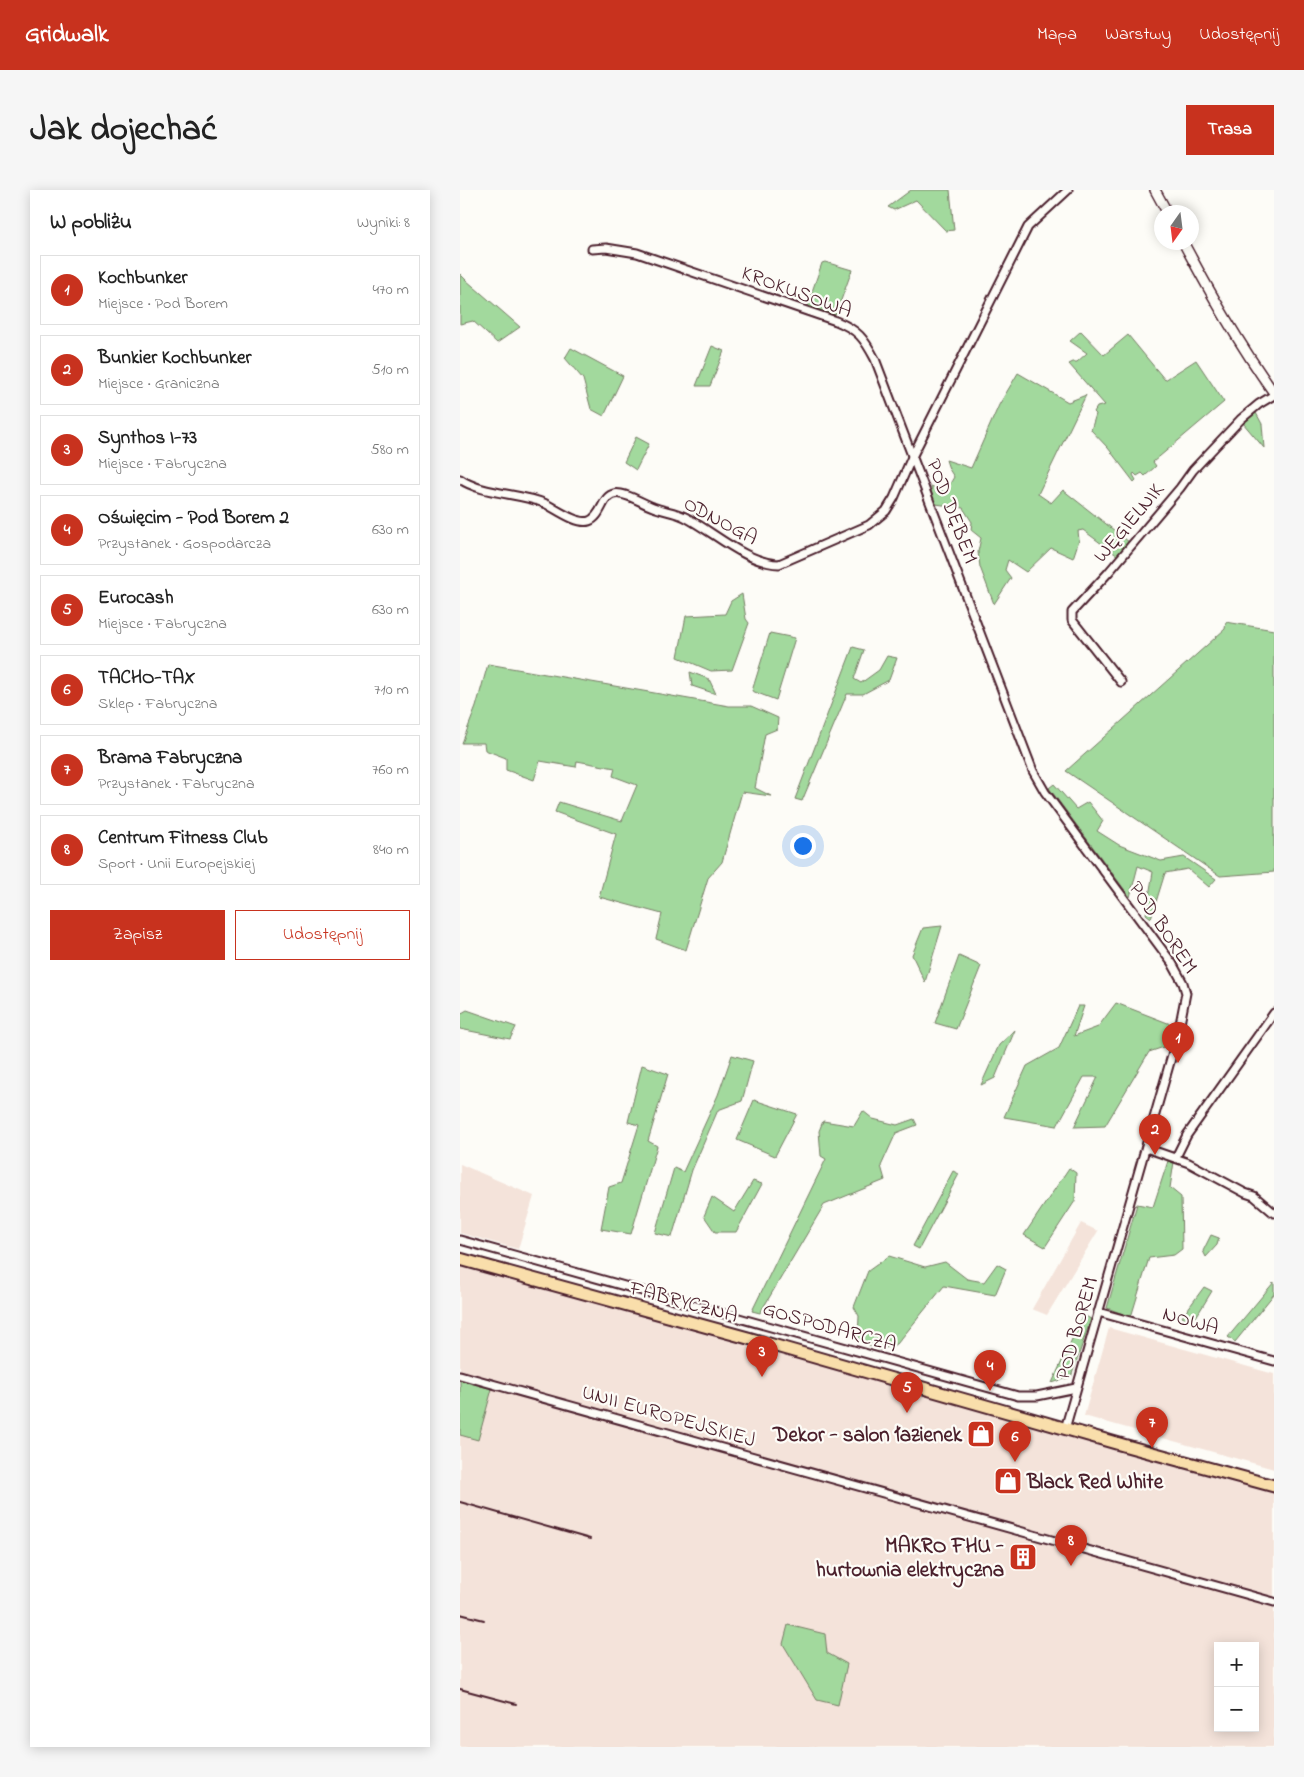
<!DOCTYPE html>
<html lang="pl">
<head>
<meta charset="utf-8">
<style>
  :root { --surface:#fff; --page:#f6f6f6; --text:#222; --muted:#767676; --line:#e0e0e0; --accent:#c8321e }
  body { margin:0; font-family:"Indie Flower",sans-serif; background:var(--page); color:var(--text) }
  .controls { position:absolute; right:15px; bottom:15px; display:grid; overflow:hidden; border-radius:0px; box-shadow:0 2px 12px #0003 }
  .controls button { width:45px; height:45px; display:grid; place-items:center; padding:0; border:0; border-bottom:1px solid var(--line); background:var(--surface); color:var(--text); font:25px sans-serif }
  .compass { position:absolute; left:694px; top:15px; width:45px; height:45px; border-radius:50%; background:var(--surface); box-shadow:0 2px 12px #0003; rotate:194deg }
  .you { position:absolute; left:342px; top:655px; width:18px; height:18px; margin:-12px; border:4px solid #fff; border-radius:50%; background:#1a73e8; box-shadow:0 0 0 8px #1a73e833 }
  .badge { display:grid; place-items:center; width:32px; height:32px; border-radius:50%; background:var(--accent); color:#fff; font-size:16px; font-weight:700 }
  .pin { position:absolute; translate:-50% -41px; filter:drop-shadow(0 1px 2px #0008) }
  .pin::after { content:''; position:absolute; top:26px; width:18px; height:15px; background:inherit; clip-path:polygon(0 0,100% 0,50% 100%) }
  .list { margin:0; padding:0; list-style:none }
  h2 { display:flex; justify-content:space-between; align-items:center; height:65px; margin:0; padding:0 20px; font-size:21px }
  h2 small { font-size:16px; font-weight:400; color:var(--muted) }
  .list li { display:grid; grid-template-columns:32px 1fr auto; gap:15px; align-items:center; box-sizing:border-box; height:70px; margin:0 10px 10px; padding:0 10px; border:1px solid var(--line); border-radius:0px }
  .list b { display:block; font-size:19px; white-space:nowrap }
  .list p { margin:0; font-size:16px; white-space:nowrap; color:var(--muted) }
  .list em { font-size:16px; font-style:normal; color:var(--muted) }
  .actions { display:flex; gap:10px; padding:15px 20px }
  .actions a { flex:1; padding:11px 0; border:1px solid var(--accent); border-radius:0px; text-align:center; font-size:18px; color:var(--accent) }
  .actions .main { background:var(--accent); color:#fff }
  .map { position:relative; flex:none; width:814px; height:1557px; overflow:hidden; border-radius:0px }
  header { display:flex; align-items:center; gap:30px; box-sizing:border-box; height:70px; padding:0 25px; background:var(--accent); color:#fff }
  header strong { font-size:24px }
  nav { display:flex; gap:28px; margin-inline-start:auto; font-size:18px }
  .intro { display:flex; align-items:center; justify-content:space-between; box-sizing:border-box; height:120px; padding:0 30px }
  h1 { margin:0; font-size:35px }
  .button { padding:12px 22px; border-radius:0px; background:var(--accent); color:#fff; font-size:18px; font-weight:700 }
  main { display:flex; gap:30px; padding:0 30px }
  aside { flex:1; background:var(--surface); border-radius:0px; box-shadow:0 2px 12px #0003 }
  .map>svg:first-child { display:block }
</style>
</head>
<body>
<header>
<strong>Gridwalk</strong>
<nav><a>Mapa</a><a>Warstwy</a><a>Udostępnij</a></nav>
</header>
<div class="intro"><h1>Jak dojechać</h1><a class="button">Trasa</a></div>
<main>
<aside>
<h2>W pobliżu<small>Wyniki: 8</small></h2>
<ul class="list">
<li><span class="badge">1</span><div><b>Kochbunker</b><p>Miejsce · Pod Borem</p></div><em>470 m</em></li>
<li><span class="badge">2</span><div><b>Bunkier Kochbunker</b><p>Miejsce · Graniczna</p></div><em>510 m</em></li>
<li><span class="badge">3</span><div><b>Synthos I-73</b><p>Miejsce · Fabryczna</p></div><em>580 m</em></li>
<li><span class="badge">4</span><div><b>Oświęcim - Pod Borem 2</b><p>Przystanek · Gospodarcza</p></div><em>630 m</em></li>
<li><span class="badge">5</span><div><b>Eurocash</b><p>Miejsce · Fabryczna</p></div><em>630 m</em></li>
<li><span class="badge">6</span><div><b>TACHO-TAX</b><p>Sklep · Fabryczna</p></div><em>710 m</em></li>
<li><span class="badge">7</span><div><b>Brama Fabryczna</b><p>Przystanek · Fabryczna</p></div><em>760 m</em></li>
<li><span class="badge">8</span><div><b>Centrum Fitness Club</b><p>Sport · Unii Europejskiej</p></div><em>840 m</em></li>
</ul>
<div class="actions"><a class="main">Zapisz</a><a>Udostępnij</a></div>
</aside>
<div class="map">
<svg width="814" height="1557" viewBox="0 0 814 1557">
  <rect width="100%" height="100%" fill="#fdfcf7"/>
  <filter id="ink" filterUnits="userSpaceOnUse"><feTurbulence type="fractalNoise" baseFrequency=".02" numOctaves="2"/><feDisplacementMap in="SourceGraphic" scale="10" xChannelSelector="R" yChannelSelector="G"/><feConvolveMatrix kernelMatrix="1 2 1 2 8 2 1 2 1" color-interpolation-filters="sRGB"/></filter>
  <g filter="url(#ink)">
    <!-- built -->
    <g fill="#f4e3da" fill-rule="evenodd">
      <path d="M0 974 74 1006 58 1059 0 1043Z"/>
      <path d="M621 1033 638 1041 587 1125 572 1119Z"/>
      <path d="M0 1074 814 1302V1557H0ZM758 1456H795V1538H758Z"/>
      <path d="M649 1138 814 1184V1279L624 1226Z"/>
    </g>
    <!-- green -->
    <g fill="#a2d99d" stroke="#767c64">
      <path d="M451 0H490L494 40 486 41 456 10 434 20 428 17Z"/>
      <path d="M365 72 392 80 376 124 371 125 349 117 348 113 362 73Z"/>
      <path d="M0 84 6 90 60 137 37 153 13 131 0 134Z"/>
      <path d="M621 141 644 165 668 145 705 190 736 170 764 212 693 272 696 276 685 286 682 283 677 286 674 283 673 285 676 290 674 292 648 258 631 240 636 224 634 222 637 217 645 215 609 174 613 172H617L627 163 610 151Z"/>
      <path d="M252 156 264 161 250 196H236Z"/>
      <path d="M111 158 163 186 144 226 131 219 123 189 105 168Z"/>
      <path d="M558 183 608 212 626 205 578 304 591 313 603 300 669 352 658 366 623 340 618 341 619 350 613 368 591 358 566 382 548 370 545 380 551 388 534 414 520 377 518 362 521 348 511 340 512 332 503 318 476 314 472 307 471 296 485 302 494 287 489 279 486 270 511 278 539 215Z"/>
      <path d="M795 221 802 234 804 258 783 233Z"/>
      <path d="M176 247 189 254 176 280 164 272Z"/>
      <path d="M282 404 286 429 289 433 272 480 251 481 218 467 226 426 265 424 271 411Z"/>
      <path d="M766 432 814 440V682L760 686 606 581 765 439Z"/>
      <path d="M310 443 335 448 316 510 292 501Z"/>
      <path d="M393 457 404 460 394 489 401 493 419 480 427 466 437 468 429 490 403 504H387L342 611 335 609Z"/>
      <path d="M28 474 269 516H291L318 528 317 539 305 544 295 598 311 606 282 602 262 672 248 688 226 760 196 749 202 724 139 707 156 644 95 622 99 612 162 631 177 595 153 586 155 578 117 571 116 577 80 571 74 590 46 580V568L25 560 24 553H2L16 517Z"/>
      <path d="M230 482 249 489 256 504 232 496Z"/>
      <path d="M594 594 616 619 628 612 643 631 637 641 659 655 701 671 724 667 756 689 749 697 728 679 705 683 691 728 686 724 693 682 678 676 670 707 589 598Z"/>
      <path d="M482 736 465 792 452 765 463 738Z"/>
      <path d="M499 766 521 776 496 839 475 833Z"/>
      <path d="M656 813 713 835 707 856 689 862 645 936 614 937 638 887H624L597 936 544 927 567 876 599 858 618 816H624L614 846 638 837Z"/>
      <path d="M7 820 56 837 50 849 0 839V824Z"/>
      <path d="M555 840 535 888 521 895 539 855Z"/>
      <path d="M272 865 293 871 282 911 258 920 232 980 212 1047 195 1043 214 978 223 982 258 905Z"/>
      <path d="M182 875 208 884 188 951 197 956 171 1044 141 1039 149 997 161 993 179 935 168 932Z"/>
      <path d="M294 910 337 924 315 966 277 950Z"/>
      <path d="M403 921 413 929 437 935 454 929 457 935 436 943 421 976 425 990 364 1015 300 1123 292 1121 366 969 361 966 359 941 363 931 394 936Z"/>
      <path d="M708 971 714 972 710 998 721 1007 722 1059 714 1065 689 1068 671 1127 647 1118 677 1014 693 1017Z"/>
      <path d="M609 978 616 983 615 1011 585 1057 564 1045Z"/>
      <path d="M493 981 499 984 459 1059 453 1056Z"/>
      <path d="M293 991 302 994 276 1042H255L244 1026 252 1007 274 1022Z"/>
      <path d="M751 1045 759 1048 757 1055 746 1067 743 1061Z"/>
      <path d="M429 1066 465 1077 485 1072 507 1089 524 1092 537 1074 546 1079 535 1105 484 1096 437 1154 419 1160 398 1150 399 1126 394 1117 408 1081Z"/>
      <path d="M814 1092V1104L775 1152 768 1147Z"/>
      <path d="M744 1097 752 1101 733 1132 722 1127Z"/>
      <path d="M623 1125 631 1129 611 1187 592 1193Z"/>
      <path d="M0 1190 32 1199 18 1250 0 1245Z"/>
      <path d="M328 1435 365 1444 367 1463 387 1474 378 1515 357 1510 323 1454Z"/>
    </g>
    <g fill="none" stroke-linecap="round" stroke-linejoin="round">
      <defs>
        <g id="minor">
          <path d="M132 59 146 58 177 63 376 131C398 140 404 148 415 169L573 581 585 602 712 773 723 793 726 803 718 844 605 1239"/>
          <path d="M0 289C21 304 59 303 84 313 95 318 117 335 129 331 144 326 141 300 161 304 172 306 182 313 193 317 203 321 215 322 225 327 254 342 286 373 319 374L409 335 426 321 434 308 452 267 568 37 608 0"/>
          <path d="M661 492 612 430V422L648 383 720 298 733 280 781 229 799 214 814 205"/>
          <path d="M686 958 729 973 785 1003 794 1006 814 1023"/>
          <path d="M716 967 727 945 814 823"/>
          <path d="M0 1050 558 1206H577L616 1198"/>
          <path d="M638 1122 814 1171"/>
          <path d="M0 1185 814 1412"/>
        </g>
        <g id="tertiary">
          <path d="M695 0 707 22"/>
          <path d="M723 52C752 106 779 154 814 203"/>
        </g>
        <path id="primary" d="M0 1069 288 1148 663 1255 814 1296"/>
      </defs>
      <!-- minor casing -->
      <use href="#minor" stroke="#4a1f2b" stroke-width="11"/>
      <!-- tertiary casing -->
      <use href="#tertiary" stroke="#4a1f2b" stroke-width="12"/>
      <!-- primary casing -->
      <use href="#primary" stroke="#4a1f2b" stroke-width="15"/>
      <!-- minor -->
      <use href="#minor" stroke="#fdfcf7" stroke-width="7"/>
      <!-- tertiary -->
      <use href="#tertiary" stroke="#fdfcf7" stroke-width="9"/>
      <!-- primary -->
      <use href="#primary" stroke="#f9deab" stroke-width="11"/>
      <!-- rail -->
      <g stroke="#4a1f2b" stroke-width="2">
        <path d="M0 1312 130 1349"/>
        <path d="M0 1424 24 1430"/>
        <path d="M0 1499 56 1514"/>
      </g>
    </g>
  </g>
  <!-- icons -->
  <defs>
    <symbol id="shop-square" viewBox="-11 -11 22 22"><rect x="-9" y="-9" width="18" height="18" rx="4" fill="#c8321e" stroke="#fdfcf7"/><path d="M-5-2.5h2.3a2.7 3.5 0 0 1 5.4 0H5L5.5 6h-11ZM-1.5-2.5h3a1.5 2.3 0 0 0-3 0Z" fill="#fff"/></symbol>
    <symbol id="building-square" viewBox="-11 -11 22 22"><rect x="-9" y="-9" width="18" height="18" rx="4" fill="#c8321e" stroke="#fdfcf7"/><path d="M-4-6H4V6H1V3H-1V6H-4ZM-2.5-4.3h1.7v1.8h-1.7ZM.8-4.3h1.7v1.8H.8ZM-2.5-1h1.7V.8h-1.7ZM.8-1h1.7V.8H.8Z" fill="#fff"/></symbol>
  </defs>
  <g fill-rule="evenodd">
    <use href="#shop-square" x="505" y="1228" width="32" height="32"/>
    <use href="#shop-square" x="532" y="1275" width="32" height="32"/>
    <use href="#building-square" x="547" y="1351" width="32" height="32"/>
  </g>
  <g text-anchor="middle" stroke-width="4.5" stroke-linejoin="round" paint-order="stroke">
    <!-- street labels -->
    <g font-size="21" fill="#4a1f2b" stroke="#fdfcf7">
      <text transform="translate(337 101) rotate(20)" y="7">KROKUSOWA</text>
      <text transform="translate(493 321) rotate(69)" y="7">POD DĘBEM</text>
      <text transform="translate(261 330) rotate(28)" y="7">ODNOGA</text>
      <text transform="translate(668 332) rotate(-50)" y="7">WĘGIELNIK</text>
      <text transform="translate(704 737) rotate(56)" y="7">POD BOREM</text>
      <text transform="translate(224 1111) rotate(15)" y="7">FABRYCZNA</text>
      <text transform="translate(731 1130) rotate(16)" y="7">NOWA</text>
      <text transform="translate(370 1136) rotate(16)" y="7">GOSPODARCZA</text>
      <text transform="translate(616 1138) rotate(-74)" y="7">POD BOREM</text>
      <text transform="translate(209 1225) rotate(16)" y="7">UNII EUROPEJSKIEJ</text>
    </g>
    <!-- poi labels -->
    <g font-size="21" font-weight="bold" fill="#4a1f2b" stroke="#fdfcf7" text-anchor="end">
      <text x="502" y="1251">Dekor - salon łazienek</text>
      <text x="567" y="1298" text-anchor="start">Black Red White</text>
      <text x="544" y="1362">MAKRO FHU -<tspan x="544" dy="24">hurtownia elektryczna</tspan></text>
    </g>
  </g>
</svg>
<div class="controls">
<button>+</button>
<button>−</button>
</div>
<svg class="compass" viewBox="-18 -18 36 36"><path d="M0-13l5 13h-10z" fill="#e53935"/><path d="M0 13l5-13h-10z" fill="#767676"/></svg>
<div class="you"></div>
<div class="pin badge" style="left:718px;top:873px">1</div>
<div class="pin badge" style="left:695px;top:965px">2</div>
<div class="pin badge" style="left:302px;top:1187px">3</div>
<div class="pin badge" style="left:530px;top:1201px">4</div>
<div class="pin badge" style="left:447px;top:1223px">5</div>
<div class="pin badge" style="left:555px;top:1272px">6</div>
<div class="pin badge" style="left:692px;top:1258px">7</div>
<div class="pin badge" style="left:611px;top:1376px">8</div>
</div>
</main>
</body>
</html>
